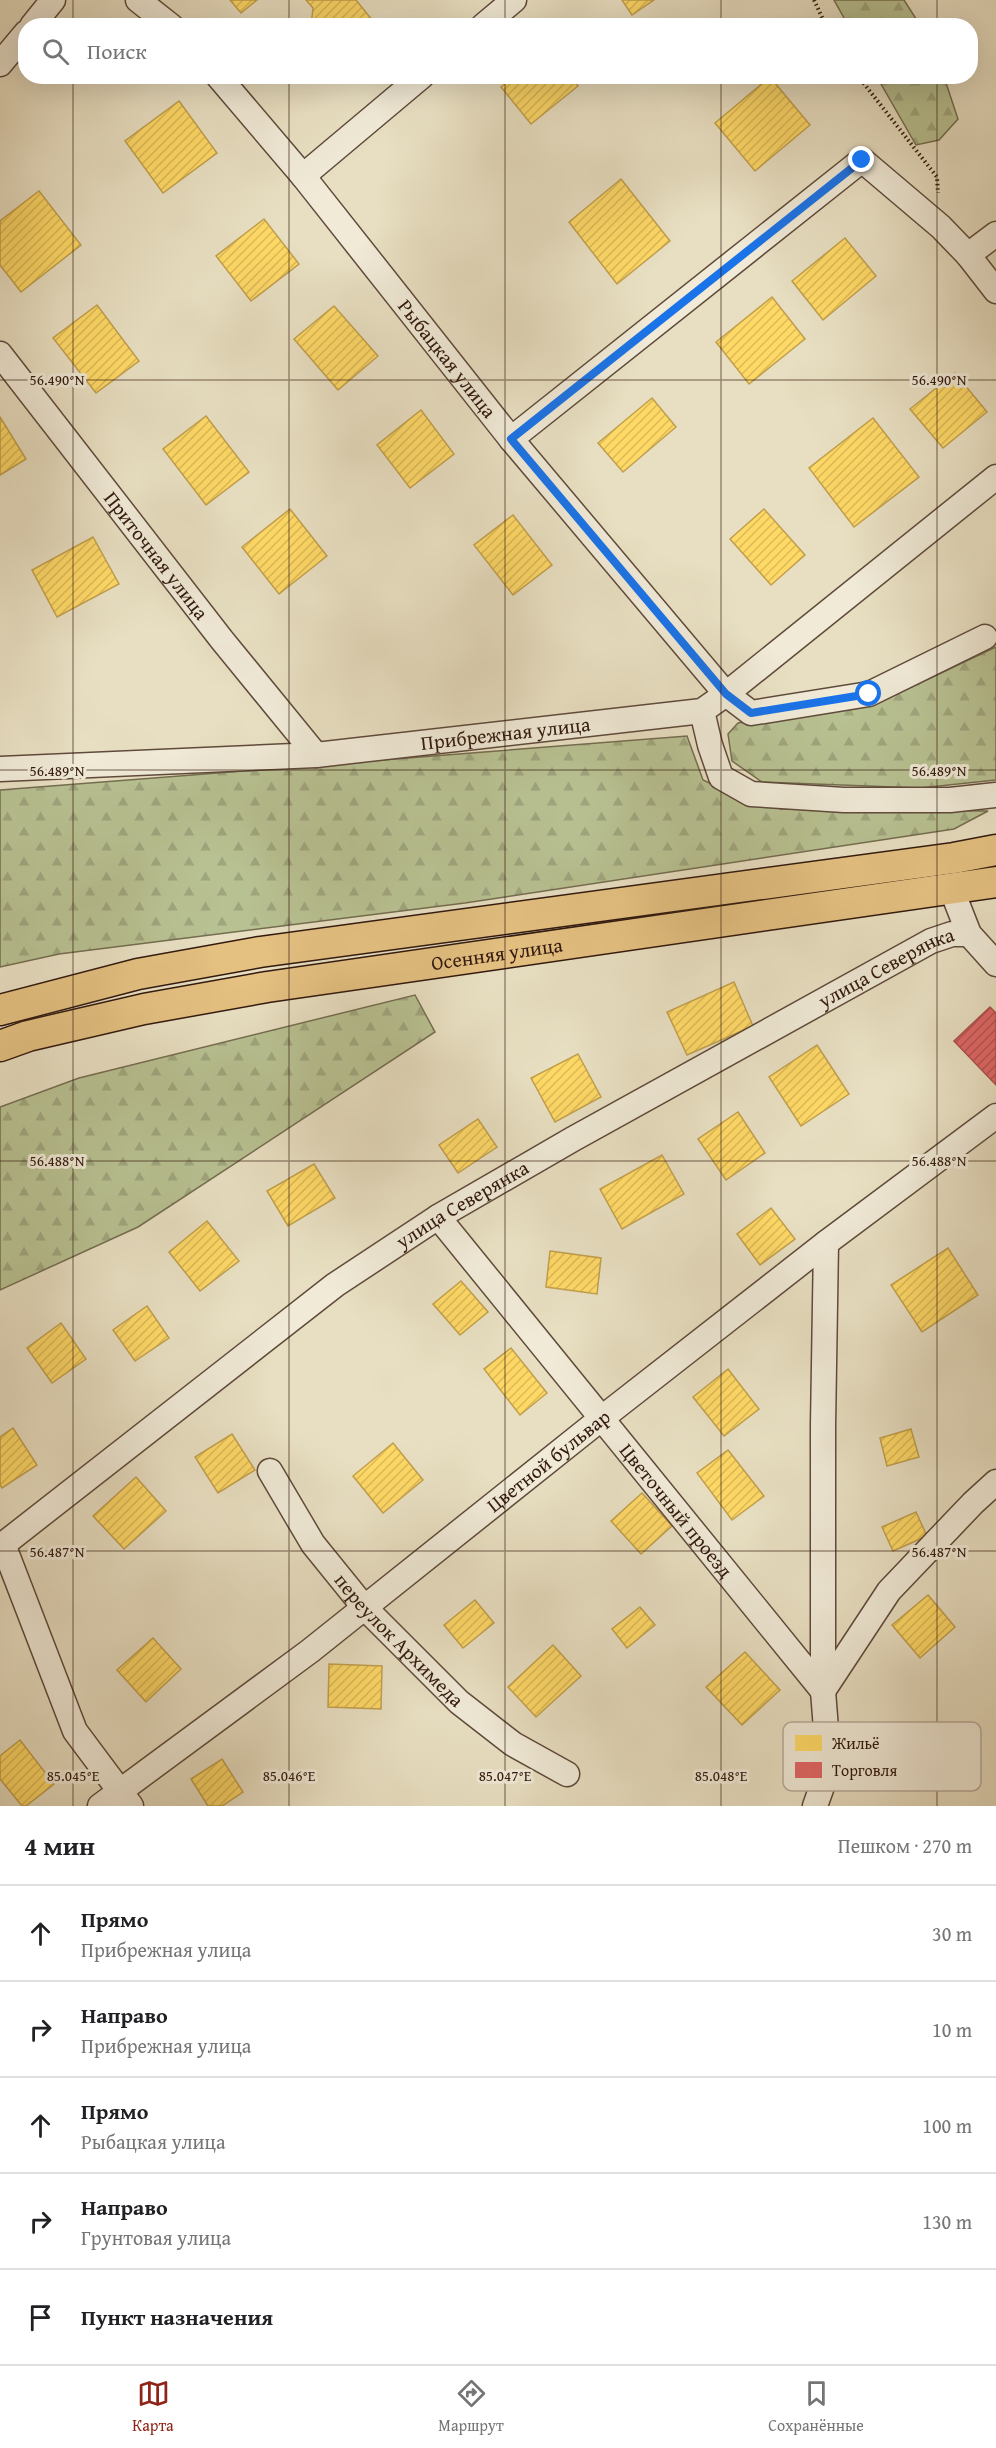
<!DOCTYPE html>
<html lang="ru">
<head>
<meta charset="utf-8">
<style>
  :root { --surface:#fff; --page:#f2f2f2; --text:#202124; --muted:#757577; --line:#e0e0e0; --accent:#8f2418 }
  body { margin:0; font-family:"Gentium Book Plus",serif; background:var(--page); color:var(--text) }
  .stop { position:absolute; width:18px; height:18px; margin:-14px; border:4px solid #1a73e8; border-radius:50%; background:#fff }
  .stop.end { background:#1a73e8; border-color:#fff; box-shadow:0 2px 6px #0008 }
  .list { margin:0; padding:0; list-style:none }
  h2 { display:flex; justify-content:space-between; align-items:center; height:78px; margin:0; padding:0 24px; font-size:26px }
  h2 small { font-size:20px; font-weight:400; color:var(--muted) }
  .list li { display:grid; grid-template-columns:39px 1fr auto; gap:18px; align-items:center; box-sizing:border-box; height:96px; padding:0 24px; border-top:2px solid var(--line) }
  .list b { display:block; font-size:22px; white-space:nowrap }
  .list p { margin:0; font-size:20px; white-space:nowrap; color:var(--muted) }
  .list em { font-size:20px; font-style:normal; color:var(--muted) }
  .icon { flex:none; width:33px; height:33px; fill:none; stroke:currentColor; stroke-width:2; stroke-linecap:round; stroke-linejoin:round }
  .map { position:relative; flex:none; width:996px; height:1806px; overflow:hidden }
  .search { position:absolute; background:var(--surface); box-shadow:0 6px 24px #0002; left:18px; right:18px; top:18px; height:66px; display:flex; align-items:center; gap:15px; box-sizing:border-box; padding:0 21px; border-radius:24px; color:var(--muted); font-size:22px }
  .sheet { height:558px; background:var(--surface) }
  nav { display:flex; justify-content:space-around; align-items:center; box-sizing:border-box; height:84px; border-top:2px solid var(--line); background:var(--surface); font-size:16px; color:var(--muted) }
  nav a { display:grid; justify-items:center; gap:3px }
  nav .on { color:var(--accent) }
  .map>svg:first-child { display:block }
</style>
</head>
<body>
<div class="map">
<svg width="996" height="1806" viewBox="0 0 996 1806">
  <defs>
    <pattern id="forest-firs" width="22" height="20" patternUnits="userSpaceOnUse" patternTransform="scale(1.5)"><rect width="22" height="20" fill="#b8c192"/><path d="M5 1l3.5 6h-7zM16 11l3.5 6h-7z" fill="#9fa57d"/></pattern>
    <pattern id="homes-hatch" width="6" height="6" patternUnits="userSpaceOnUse" patternTransform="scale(1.5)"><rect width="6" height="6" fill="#ffd966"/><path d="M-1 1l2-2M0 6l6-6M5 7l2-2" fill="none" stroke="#dbba57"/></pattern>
    <pattern id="shops-hatch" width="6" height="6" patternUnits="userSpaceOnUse" patternTransform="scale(1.5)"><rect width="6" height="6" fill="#e06666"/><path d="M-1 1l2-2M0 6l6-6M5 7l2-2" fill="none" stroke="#b65352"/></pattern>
  </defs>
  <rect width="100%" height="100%" fill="#e8dfc2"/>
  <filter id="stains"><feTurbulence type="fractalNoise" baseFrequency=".00333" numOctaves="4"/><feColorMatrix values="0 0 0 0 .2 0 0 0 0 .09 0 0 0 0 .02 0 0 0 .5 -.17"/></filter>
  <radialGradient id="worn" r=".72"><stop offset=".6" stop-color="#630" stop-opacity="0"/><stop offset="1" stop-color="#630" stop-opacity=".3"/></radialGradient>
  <!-- forest -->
  <g fill="url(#forest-firs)" stroke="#746d50" stroke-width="1.5">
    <path d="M834 0H904L920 25H848Z"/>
    <path d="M877 77H944L958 119 939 140 916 145Z"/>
    <path d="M996 647V780L920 788 762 782 732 761 728 734 738 723 878 703Z"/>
    <path d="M687 736 703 780 741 798 781 809 988 811 954 829 465 903 59 954 0 967V790Z"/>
    <path d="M415 995 435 1032 138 1227 0 1290V1107L79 1078Z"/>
  </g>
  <!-- homes -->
  <g fill="url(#homes-hatch)" stroke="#c19f4c" stroke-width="1.5">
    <path d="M230 0H257L241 13Z"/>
    <path d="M306 0H356L377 26H311L313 8Z"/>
    <path d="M622 0H654L632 15Z"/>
    <path d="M317 76H343L342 82 317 79Z"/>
    <path d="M514 76H570L578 86 531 124 501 87Z"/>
    <path d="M770 77 810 125 755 171 715 123Z"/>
    <path d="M179 101 217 153 163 193 125 141Z"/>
    <path d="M621 179 670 241 617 284 569 222Z"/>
    <path d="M39 191 81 245 21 292 0 265V221Z"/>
    <path d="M264 219 299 264 251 301 216 256Z"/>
    <path d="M845 238 876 276 823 320 792 281Z"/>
    <path d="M772 297 805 339 749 384 716 342Z"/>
    <path d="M97 305 139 361 96 393 53 338Z"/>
    <path d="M334 306 378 356 338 390 294 339Z"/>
    <path d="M955 373 987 412 943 448 910 409Z"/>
    <path d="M652 398 676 427 623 472 598 443Z"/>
    <path d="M421 410 454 454 410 488 377 445Z"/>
    <path d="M206 416 249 472 206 505 163 449Z"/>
    <path d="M0 417 26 459 0 475Z"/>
    <path d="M873 418 919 477 854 527 809 468Z"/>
    <path d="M290 509 327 556 279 594 242 547Z"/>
    <path d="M764 509 805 555 771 585 730 539Z"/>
    <path d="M513 515 552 565 513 595 474 545Z"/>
    <path d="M93 537 119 584 57 617 32 570Z"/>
    <path d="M734 982 753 1026 687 1055 667 1012Z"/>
    <path d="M817 1045 849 1094 801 1126 769 1077Z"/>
    <path d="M578 1054 601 1097 555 1122 531 1078Z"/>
    <path d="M738 1112 765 1153 726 1180 698 1139Z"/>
    <path d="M478 1119 497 1147 458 1173 439 1145Z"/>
    <path d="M662 1155 684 1194 622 1229 600 1189Z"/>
    <path d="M314 1164 335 1198 288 1226 267 1191Z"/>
    <path d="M771 1208 795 1239 760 1265 737 1234Z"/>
    <path d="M207 1221 239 1261 200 1291 169 1252Z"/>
    <path d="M948 1248 978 1295 922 1332 891 1285Z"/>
    <path d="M550 1251 601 1258 597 1294 546 1287Z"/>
    <path d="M461 1281 488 1312 460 1335 433 1304Z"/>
    <path d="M147 1306 169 1338 135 1361 113 1330Z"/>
    <path d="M61 1323 86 1359 52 1383 27 1348Z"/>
    <path d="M511 1348 547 1393 520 1415 484 1369Z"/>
    <path d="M728 1369 759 1409 724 1436 693 1397Z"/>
    <path d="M13 1428 37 1465 2 1488 0 1485V1437Z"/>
    <path d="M911 1429 919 1457 887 1466 880 1438Z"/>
    <path d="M232 1434 255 1470 218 1493 195 1457Z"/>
    <path d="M393 1443 423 1480 383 1513 353 1476Z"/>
    <path d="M728 1450 764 1496 732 1520 697 1473Z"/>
    <path d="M136 1477 166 1511 124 1549 93 1516Z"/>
    <path d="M642 1493 672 1526 641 1554 611 1521Z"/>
    <path d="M916 1512 927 1536 893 1551 882 1527Z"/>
    <path d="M928 1595 955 1627 920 1658 892 1625Z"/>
    <path d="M475 1600 494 1623 463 1648 444 1625Z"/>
    <path d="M640 1607 655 1625 627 1648 612 1629Z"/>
    <path d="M153 1638 181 1669 146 1702 117 1670Z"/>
    <path d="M553 1645 581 1676 536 1717 508 1687Z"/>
    <path d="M745 1652 780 1690 742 1725 706 1687Z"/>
    <path d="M329 1664 382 1666 381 1709 328 1707Z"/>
    <path d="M20 1740 54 1784 26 1806H22L0 1779V1756Z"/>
    <path d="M222 1759 243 1792 222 1806H208L191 1779Z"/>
  </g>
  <!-- shops -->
  <path fill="url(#shops-hatch)" stroke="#ac4f4c" stroke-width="1.5" d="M990 1007 996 1013V1085L954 1041Z"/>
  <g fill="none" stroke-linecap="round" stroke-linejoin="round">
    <defs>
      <g id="minor">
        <path d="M138 0 171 26"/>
        <path d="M32 26 53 0"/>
        <path d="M483 26 514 0"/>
        <path d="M0 64 26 33"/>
        <path id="s1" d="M218 76 303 176 511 439 726 694 996 477"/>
        <path d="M303 176 422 76"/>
        <path d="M968 255 996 234"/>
        <path id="s2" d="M0 354 222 640 316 755"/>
        <path d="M511 439 862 160 941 227 968 255 996 291"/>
        <path d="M702 711 710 745 721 777 751 794 844 800H950L996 795"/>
        <path id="s3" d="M0 769 316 755 702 711 726 694 751 713 869 694 985 637"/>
        <path d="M951 888 969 934 996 964"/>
        <path id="s4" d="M438 1217 823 1691"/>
        <path id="s5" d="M270 1471 313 1544 364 1607 459 1702 513 1744 567 1774"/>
        <path d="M3 1544 75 1731 131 1806"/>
        <path id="s6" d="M0 1547 335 1285 438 1217 573 1139 931 941 952 934H969"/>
        <path d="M823 1691 889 1591 973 1503 996 1482"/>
        <path id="s7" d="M100 1806 310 1651 602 1418 826 1243 996 1116"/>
        <path d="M815 1806 829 1767 823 1691V1426L826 1243"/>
      </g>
      <g id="major">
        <path d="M0 1010 138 974 260 952 954 858 996 850"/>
        <path id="s8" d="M0 1046 28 1036 144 1009 267 987 996 882"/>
      </g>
    </defs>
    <!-- minor casing -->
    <use href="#minor" stroke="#5f4a3b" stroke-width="27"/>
    <!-- major casing -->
    <use href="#major" stroke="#31190e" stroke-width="33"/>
    <!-- path -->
    <g stroke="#31190e" stroke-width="4" stroke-dasharray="1.5 3" stroke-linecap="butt">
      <path d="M814 0 826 26"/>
      <path d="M858 76 937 177 938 193"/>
    </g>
    <!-- minor -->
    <use href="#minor" stroke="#f0ead7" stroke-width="24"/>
    <!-- major -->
    <use href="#major" stroke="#e4c081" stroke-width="30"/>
  </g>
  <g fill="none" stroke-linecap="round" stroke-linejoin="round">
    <!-- route -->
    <path stroke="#1a73e8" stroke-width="8" d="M862 160 511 439 726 694 751 713 869 694"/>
  </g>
  <!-- ticks -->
  <path fill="none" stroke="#31190e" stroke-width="1.5" stroke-opacity="0.45" d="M73 0V26M289 0V26M505 0V26M721 0V26M937 0V26M73 76V1806M289 76V1806M505 76V1806M721 76V1806M937 76V1806M0 380H996M0 770H996M0 1161H996M0 1551H996"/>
  <g text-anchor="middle" stroke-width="6" stroke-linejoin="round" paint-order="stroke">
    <!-- street labels -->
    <g font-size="20" fill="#31190e" stroke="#f0ead7">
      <text dy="7" stroke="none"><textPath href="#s1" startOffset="364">Рыбацкая улица</textPath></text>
      <text dy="7" stroke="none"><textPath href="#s2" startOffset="255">Приточная улица</textPath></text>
      <text dy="7" stroke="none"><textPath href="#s3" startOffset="507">Прибрежная улица</textPath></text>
      <text dy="7" stroke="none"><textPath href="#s8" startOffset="506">Осенняя улица</textPath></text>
      <text dy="7" stroke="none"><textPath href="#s6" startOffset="1062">улица Северянка</textPath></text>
      <text dy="7" stroke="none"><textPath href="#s6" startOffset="576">улица Северянка</textPath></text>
      <text dy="7" stroke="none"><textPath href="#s7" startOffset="566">Цветной бульвар</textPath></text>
      <text dy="7" stroke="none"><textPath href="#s4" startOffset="378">Цветочный проезд</textPath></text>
      <text dy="7" stroke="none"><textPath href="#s5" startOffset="214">переулок Архимеда</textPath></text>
    </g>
  </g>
  <!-- legend -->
  <rect x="783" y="1722" width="198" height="69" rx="9" fill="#f0ead7" stroke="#b7ab9b" stroke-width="1.5"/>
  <rect x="795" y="1735" width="27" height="16" fill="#ffd966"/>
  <rect x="795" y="1762" width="27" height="16" fill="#e06666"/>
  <g font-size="16" fill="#31190e">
    <text x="832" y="1749">Жильё</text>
    <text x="832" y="1776">Торговля</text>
  </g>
  <g font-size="15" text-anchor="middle" fill="#31190e" stroke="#f0ead7" stroke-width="6" stroke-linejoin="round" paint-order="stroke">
    <text x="57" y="385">56.490°N</text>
    <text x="939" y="385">56.490°N</text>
    <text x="57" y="776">56.489°N</text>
    <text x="939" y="776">56.489°N</text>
    <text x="57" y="1166">56.488°N</text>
    <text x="939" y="1166">56.488°N</text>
    <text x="57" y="1557">56.487°N</text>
    <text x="939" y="1557">56.487°N</text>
    <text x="73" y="1781">85.045°E</text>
    <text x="289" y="1781">85.046°E</text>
    <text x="505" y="1781">85.047°E</text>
    <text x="721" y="1781">85.048°E</text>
  </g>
  <rect width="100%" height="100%" filter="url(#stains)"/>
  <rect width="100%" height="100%" fill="url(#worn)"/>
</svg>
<div class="stop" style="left:869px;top:694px"></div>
<div class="stop end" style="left:862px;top:160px"></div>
<div class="search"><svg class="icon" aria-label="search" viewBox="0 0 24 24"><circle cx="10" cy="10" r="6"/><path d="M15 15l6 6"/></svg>Поиск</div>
</div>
<section class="sheet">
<h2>4 мин<small>Пешком · 270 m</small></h2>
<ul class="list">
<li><svg class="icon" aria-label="ahead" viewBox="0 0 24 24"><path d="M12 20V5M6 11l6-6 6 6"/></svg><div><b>Прямо</b><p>Прибрежная улица</p></div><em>30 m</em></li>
<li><svg class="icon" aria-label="right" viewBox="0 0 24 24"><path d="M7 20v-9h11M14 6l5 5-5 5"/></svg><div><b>Направо</b><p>Прибрежная улица</p></div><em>10 m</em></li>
<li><svg class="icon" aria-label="ahead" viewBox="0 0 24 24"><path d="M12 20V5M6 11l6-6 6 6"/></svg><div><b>Прямо</b><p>Рыбацкая улица</p></div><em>100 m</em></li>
<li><svg class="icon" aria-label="right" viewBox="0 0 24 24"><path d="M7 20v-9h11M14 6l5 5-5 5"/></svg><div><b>Направо</b><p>Грунтовая улица</p></div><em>130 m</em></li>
<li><svg class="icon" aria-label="arrive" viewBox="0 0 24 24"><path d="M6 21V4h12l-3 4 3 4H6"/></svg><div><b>Пункт назначения</b></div></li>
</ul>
</section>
<nav>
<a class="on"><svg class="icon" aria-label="map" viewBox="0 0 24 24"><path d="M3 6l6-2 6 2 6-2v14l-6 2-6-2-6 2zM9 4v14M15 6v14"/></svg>Карта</a>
<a><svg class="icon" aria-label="directions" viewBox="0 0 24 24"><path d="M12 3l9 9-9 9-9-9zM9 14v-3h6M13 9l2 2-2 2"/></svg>Маршрут</a>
<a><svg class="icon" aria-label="saved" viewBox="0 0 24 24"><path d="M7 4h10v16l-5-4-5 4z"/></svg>Сохранённые</a>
</nav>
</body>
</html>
